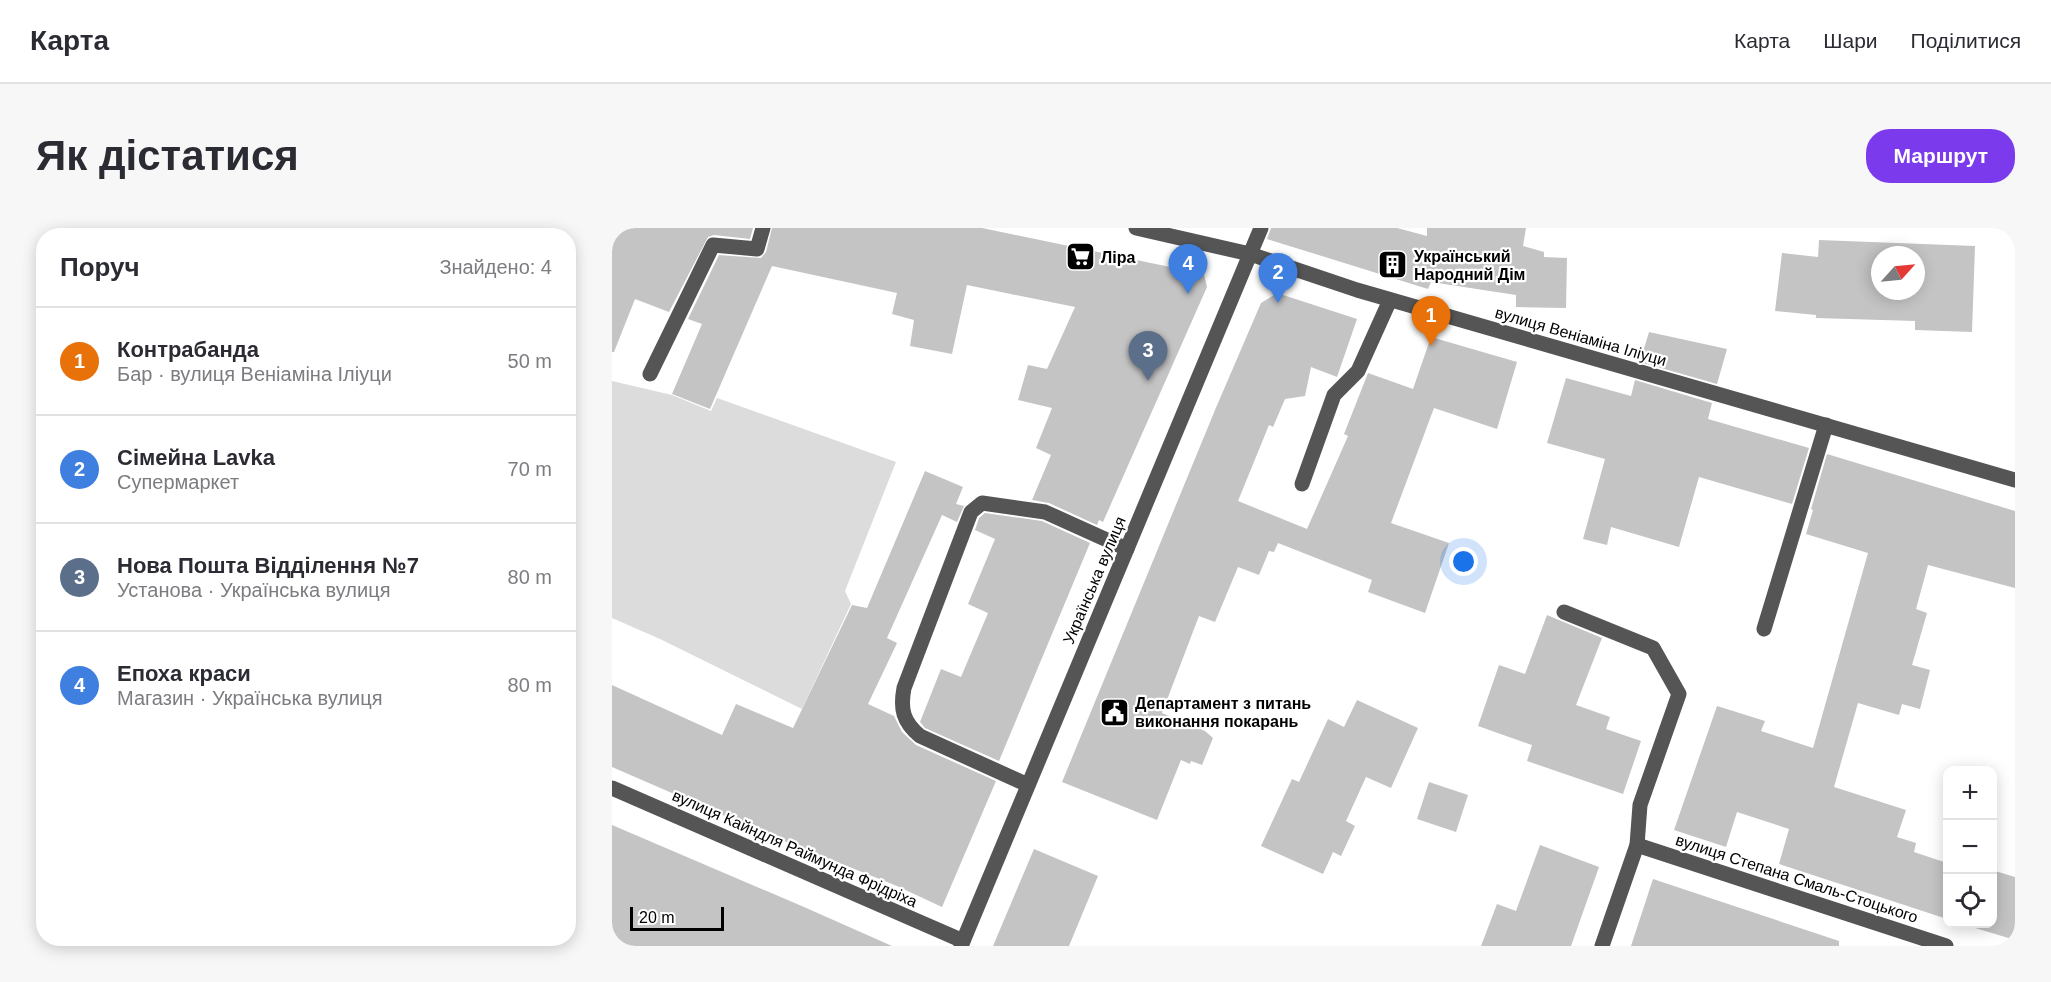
<!DOCTYPE html>
<html lang="uk">
<head>
<meta charset="utf-8">
<style>
  :root { --surface:#fff; --page:#f7f7f7; --text:#2b2b33; --muted:#7c7c81; --line:#e1e1e2; --accent:#7c3aed }
  body { margin:0; font-family:Arial,sans-serif; background:var(--page); color:var(--text) }
  .controls { position:absolute; right:18px; bottom:18px; display:grid; overflow:hidden; border-radius:12px; box-shadow:0 3px 15px #0003 }
  .controls button { width:54px; height:54px; display:grid; place-items:center; padding:0; border:0; border-bottom:2px solid var(--line); background:var(--surface); color:var(--text); font:30px sans-serif }
  .compass { position:absolute; left:1259px; top:18px; width:54px; height:54px; border-radius:50%; background:var(--surface); box-shadow:0 3px 15px #0003; rotate:63deg }
  .scale { position:absolute; left:18px; bottom:15px; width:94px; box-sizing:border-box; padding-left:6px; border:3px solid #000; border-top:0; font-size:16px; line-height:21px; white-space:nowrap; color:#000; -webkit-text-stroke:4px #fff; paint-order:stroke }
  .you { position:absolute; left:852px; top:334px; width:21px; height:21px; margin:-15px; border:4px solid #fff; border-radius:50%; background:#1a73e8; box-shadow:0 0 0 9px #1a73e833 }
  .badge { display:grid; place-items:center; width:39px; height:39px; border-radius:50%; background:var(--accent); color:#fff; font-size:20px; font-weight:700 }
  .pin { position:absolute; translate:-50% -50px; filter:drop-shadow(0 2px 3px #0008) }
  .pin::after { content:''; position:absolute; top:32px; width:21px; height:18px; background:inherit; clip-path:polygon(0 0,100% 0,50% 100%) }
  .list { margin:0; padding:0; list-style:none }
  h2 { display:flex; justify-content:space-between; align-items:center; height:78px; margin:0; padding:0 24px; font-size:26px }
  h2 small { font-size:20px; font-weight:400; color:var(--muted) }
  .list li { display:grid; grid-template-columns:39px 1fr auto; gap:18px; align-items:center; box-sizing:border-box; height:108px; padding:0 24px; border-top:2px solid var(--line) }
  .list b { display:block; font-size:22px; white-space:nowrap }
  .list p { margin:0; font-size:20px; white-space:nowrap; color:var(--muted) }
  .list em { font-size:20px; font-style:normal; color:var(--muted) }
  .icon { flex:none; width:33px; height:33px; fill:none; stroke:currentColor; stroke-width:2; stroke-linecap:round; stroke-linejoin:round }
  .map { position:relative; flex:none; width:1403px; height:718px; overflow:hidden; border-radius:24px }
  header { display:flex; align-items:center; gap:36px; box-sizing:border-box; height:84px; padding:0 30px; background:var(--surface); border-bottom:2px solid var(--line) }
  header strong { font-size:28px }
  nav { display:flex; gap:33px; margin-inline-start:auto; font-size:21px }
  .intro { display:flex; align-items:center; justify-content:space-between; box-sizing:border-box; height:144px; padding:0 36px }
  h1 { margin:0; font-size:42px }
  .button { padding:15px 27px; border-radius:24px; background:var(--accent); color:#fff; font-size:21px; font-weight:700 }
  main { display:flex; gap:36px; padding:0 36px }
  aside { flex:1; background:var(--surface); border-radius:24px; box-shadow:0 3px 15px #0003 }
  .map>svg:first-child { display:block }
</style>
</head>
<body>
<header>
<strong>Карта</strong>
<nav><a>Карта</a><a>Шари</a><a>Поділитися</a></nav>
</header>
<div class="intro"><h1>Як дістатися</h1><a class="button">Маршрут</a></div>
<main>
<aside>
<h2>Поруч<small>Знайдено: 4</small></h2>
<ul class="list">
<li><span class="badge" style="background:#e8710a">1</span><div><b>Контрабанда</b><p>Бар · вулиця Веніаміна Іліуци</p></div><em>50 m</em></li>
<li><span class="badge" style="background:#3f7fe0">2</span><div><b>Сімейна Lavka</b><p>Супермаркет</p></div><em>70 m</em></li>
<li><span class="badge" style="background:#5c6f8a">3</span><div><b>Нова Пошта Відділення №7</b><p>Установа · Українська вулиця</p></div><em>80 m</em></li>
<li><span class="badge" style="background:#3f7fe0">4</span><div><b>Епоха краси</b><p>Магазин · Українська вулиця</p></div><em>80 m</em></li>
</ul>
</aside>
<div class="map">
<svg width="1403" height="718" viewBox="0 0 1403 718">
  <rect width="100%" height="100%" fill="#fff"/>
  <!-- green -->
  <path fill="#dcdcdc" d="M0 153 60 167 99 183 105 170 284 234 233 363 239 376 190 481 48 411 0 390Z"/>
  <!-- building -->
  <g fill="#c4c4c4" fill-rule="evenodd">
    <path d="M0 0H141L138 11 102 7 96 9 57 84 23 71 2 124H0Z"/>
    <path d="M160 0H370L592 46 595 59 491 294 487 292 485 297 437 275 420 272 439 227 424 220 440 180 406 172 416 137 435 141 463 79 355 57 340 126 298 118 302 92 280 86 285 65 160 38 98 181 60 166 90 96 76 91 107 27 149 30 154 24Z"/>
    <path d="M659 0H785L815 8V0H914L911 18 932 24V29L955 30 954 80 904 79V67L819 54 816 61 655 11Z"/>
    <path d="M1207 12 1363 18 1360 104 1303 102V93L1204 90V87L1163 83 1170 25 1206 29ZM1268 27H1304V63H1268Z"/>
    <path d="M665 65 745 91 725 149 699 139 693 168 673 171 661 199 657 197 626 273 695 301 736 208 732 206 756 145 801 161 819 109 905 134 885 201 822 180 779 295 837 315 813 385 756 364 760 352 666 315 662 324 657 323 647 347 626 339 603 394 587 388 550 485 593 503 601 510 590 537 579 533 578 536 569 532 545 592 450 554 603 182 649 75Z"/>
    <path d="M1037 104 1115 121 1105 156 1028 134Z"/>
    <path d="M954 150 1019 168 1023 152 1100 175 1096 191 1197 220 1180 276 1087 249 1067 319 999 299 995 317 971 311 993 231 935 215Z"/>
    <path d="M1215 226 1403 283V360L1316 337 1304 381 1315 385 1300 437 1318 442 1308 481 1290 476 1287 487 1246 475 1222 559 1294 582 1285 609 1304 615 1302 624 1335 635V691L1167 636 1177 601 1125 584 1114 619 1062 602 1105 478 1153 493 1149 503 1201 520 1256 325 1194 306 1201 282 1199 281Z"/>
    <path d="M313 243 351 259 344 276 352 278 345 294 330 287 275 410 285 415 256 476 282 488 290 504 304 517 384 553 330 679 285 658 152 605 0 539V457L110 507 124 476 181 500 240 377 255 380Z"/>
    <path d="M373 285 430 293 478 315 387 533 313 500 308 494 329 441 349 449 376 385 356 376 383 311 363 302 367 290Z"/>
    <path d="M935 387 990 410 964 477 998 489 994 501 1029 513 1011 566 915 533 920 517 866 498 887 437 913 446Z"/>
    <path d="M745 472 806 500 779 560 754 549 734 593 743 598 729 628 721 624 711 646 649 618 680 551 687 554 716 491 732 499Z"/>
    <path d="M817 554 856 567 844 604 805 591Z"/>
    <path d="M0 597 192 679 280 718H0Z"/>
    <path d="M928 617 987 639 959 718H869L885 676 904 683Z"/>
    <path d="M422 621 486 648 457 718H381Z"/>
    <path d="M1380 642 1403 649V712L1350 696H1380Z"/>
    <path d="M1041 651 1227 713V718H1019Z"/>
  </g>
  <g fill="none" stroke-linecap="round" stroke-linejoin="round">
    <!-- minor -->
    <g stroke="#555" stroke-width="15">
      <path d="M524 0 638 26 745 62 1403 252"/>
      <path d="M38 146 101 17 145 21 151 0"/>
      <path d="M690 256 722 167 746 143 778 72"/>
      <path d="M952 384 1041 420 1067 466 1028 577 1025 617 990 718"/>
      <path d="M1152 401 1214 197"/>
      <path d="M416 557 308 508C291 494 288 481 292 460L359 284 370 275 433 284 515 321"/>
      <path d="M0 560 351 713"/>
      <path d="M1025 617 1334 718"/>
      <path d="M349 718 649 0"/>
    </g>
  </g>
  <!-- icons -->
  <defs>
    <symbol id="supermarket-square" viewBox="-11 -11 22 22"><rect x="-9" y="-9" width="18" height="18" rx="4" fill="#000" stroke="#fff"/><path d="M-6-5.5h2.5l.6 2H6L4.5 2H-2.5L-4.4-4H-6ZM-1.5 3.2a1.3 1.3 0 1 0 .1 0ZM3 3.2a1.3 1.3 0 1 0 .1 0Z" fill="#fff"/></symbol>
    <symbol id="building-square" viewBox="-11 -11 22 22"><rect x="-9" y="-9" width="18" height="18" rx="4" fill="#000" stroke="#fff"/><path d="M-4-6H4V6H1V3H-1V6H-4ZM-2.5-4.3h1.7v1.8h-1.7ZM.8-4.3h1.7v1.8H.8ZM-2.5-1h1.7V.8h-1.7ZM.8-1h1.7V.8H.8Z" fill="#fff"/></symbol>
    <symbol id="civic-square" viewBox="-11 -11 22 22"><rect x="-9" y="-9" width="18" height="18" rx="4" fill="#000" stroke="#fff"/><path d="M-.6-6.5H3V-4.5H.6V-3L4-1V1h2V6H-6V1h2V-1L-.6-3ZM-1.2 2.5V6h2.4V2.5Z" fill="#fff"/></symbol>
  </defs>
  <g fill-rule="evenodd">
    <use href="#supermarket-square" x="452" y="12" width="33" height="33"/>
    <use href="#building-square" x="764" y="20" width="33" height="33"/>
    <use href="#civic-square" x="486" y="468" width="33" height="33"/>
  </g>
  <g text-anchor="middle" stroke-width="4.5" stroke-linejoin="round" paint-order="stroke">
    <!-- poi labels -->
    <g font-size="16" font-weight="bold" fill="#000" stroke="#fff" text-anchor="start">
      <text x="802" y="34">Український<tspan x="802" dy="18">Народний Дім</tspan></text>
      <text x="489" y="35">Ліра</text>
      <text x="523" y="481">Департамент з питань<tspan x="523" dy="18">виконання покарань</tspan></text>
    </g>
    <!-- street labels -->
    <g font-size="16" fill="#000" stroke="#fff">
      <text transform="translate(969 108) rotate(16)" y="6">вулиця Веніаміна Іліуци</text>
      <text transform="translate(482 352) rotate(-67)" y="6">Українська вулиця</text>
      <text transform="translate(183 620) rotate(24)" y="6">вулиця Кайндля Раймунда Фрідріха</text>
      <text transform="translate(1185 650) rotate(18)" y="6">вулиця Степана Смаль-Стоцького</text>
    </g>
  </g>
</svg>
<div class="controls">
<button>+</button>
<button>−</button>
<button><svg class="icon" aria-label="locate" viewBox="0 0 24 24"><circle cx="12" cy="12" r="6"/><path d="M12 2v4M12 18v4M2 12h4M18 12h4"/></svg></button>
</div>
<svg class="compass" viewBox="-18 -18 36 36"><path d="M0-13l5 13h-10z" fill="#e53935"/><path d="M0 13l5-13h-10z" fill="#7c7c81"/></svg>
<div class="scale">20 m</div>
<div class="you"></div>
<div class="pin badge" style="left:819px;top:118px;background:#e8710a">1</div>
<div class="pin badge" style="left:666px;top:75px;background:#3f7fe0">2</div>
<div class="pin badge" style="left:536px;top:153px;background:#5c6f8a">3</div>
<div class="pin badge" style="left:576px;top:66px;background:#3f7fe0">4</div>
</div>
</main>
</body>
</html>
